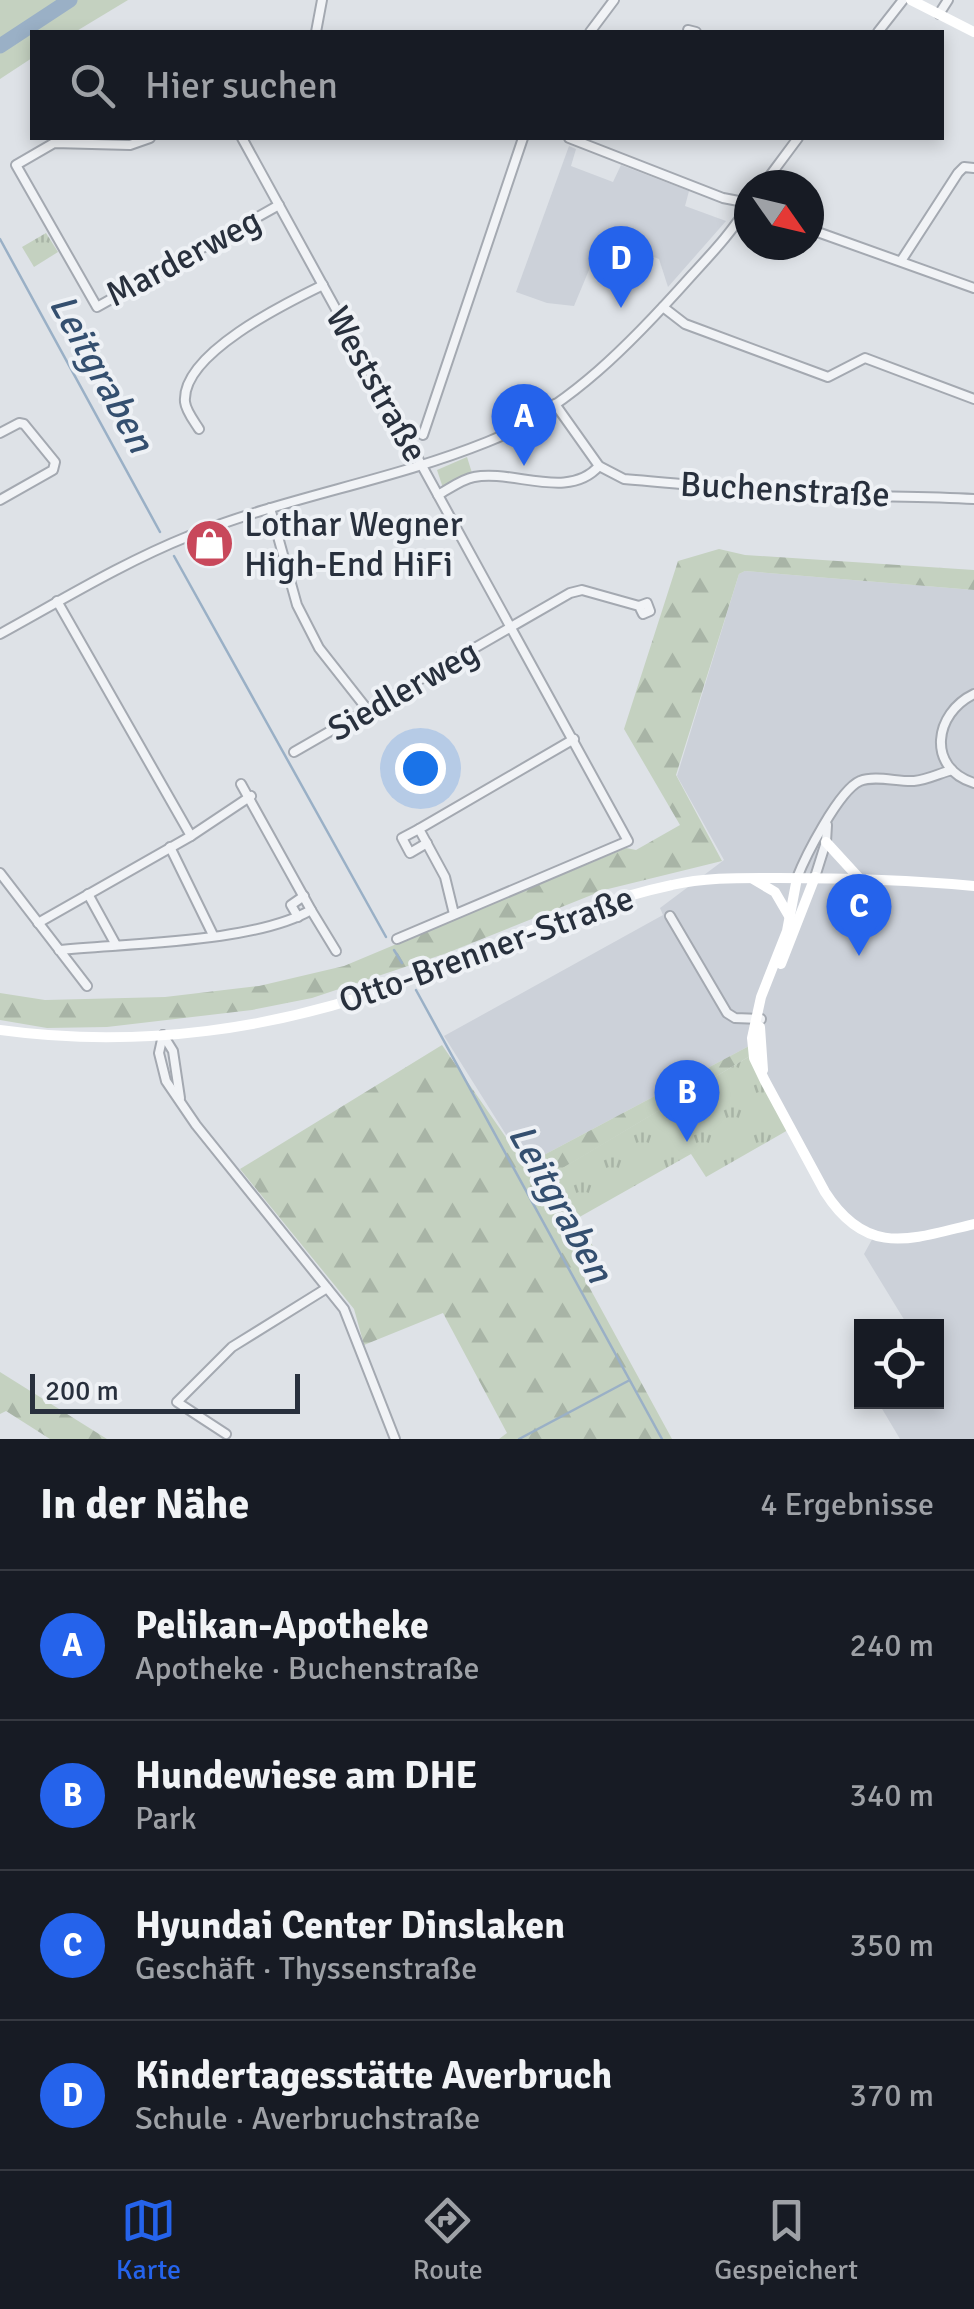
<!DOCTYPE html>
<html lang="de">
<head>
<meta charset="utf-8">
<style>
  :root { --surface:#171b24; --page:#242831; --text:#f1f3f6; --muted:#9ea1a6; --line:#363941; --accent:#2563eb }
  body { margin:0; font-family:Signika,sans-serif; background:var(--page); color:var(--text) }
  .controls { position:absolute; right:30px; bottom:30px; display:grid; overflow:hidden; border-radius:0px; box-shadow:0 5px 15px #0003 }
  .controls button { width:90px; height:90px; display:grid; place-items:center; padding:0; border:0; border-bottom:2px solid var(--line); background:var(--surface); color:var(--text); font:50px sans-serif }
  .compass { position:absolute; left:734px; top:170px; width:90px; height:90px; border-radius:50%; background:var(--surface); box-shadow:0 5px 15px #0003; rotate:124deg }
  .scale { position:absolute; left:30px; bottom:25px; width:270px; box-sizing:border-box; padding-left:10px; border:5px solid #28303d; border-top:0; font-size:28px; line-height:35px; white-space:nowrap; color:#28303d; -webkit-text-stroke:8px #eef1f5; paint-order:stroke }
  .you { position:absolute; left:420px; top:768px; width:35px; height:35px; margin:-25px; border:8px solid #fff; border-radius:50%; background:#1a73e8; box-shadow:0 0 0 15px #1a73e833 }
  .badge { display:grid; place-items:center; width:65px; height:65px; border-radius:50%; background:var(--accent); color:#fff; font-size:32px; font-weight:700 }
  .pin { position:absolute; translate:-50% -82px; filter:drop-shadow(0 2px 5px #0008) }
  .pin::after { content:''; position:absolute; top:52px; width:35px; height:30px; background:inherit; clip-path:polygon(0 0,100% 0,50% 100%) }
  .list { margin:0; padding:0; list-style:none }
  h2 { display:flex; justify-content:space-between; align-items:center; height:130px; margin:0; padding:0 40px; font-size:42px }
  h2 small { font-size:32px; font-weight:400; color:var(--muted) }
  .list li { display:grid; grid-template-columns:65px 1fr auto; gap:30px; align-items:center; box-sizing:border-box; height:150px; padding:0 40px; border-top:2px solid var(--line) }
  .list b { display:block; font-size:38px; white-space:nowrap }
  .list p { margin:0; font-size:32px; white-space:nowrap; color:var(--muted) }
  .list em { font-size:32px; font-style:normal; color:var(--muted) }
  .icon { flex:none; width:55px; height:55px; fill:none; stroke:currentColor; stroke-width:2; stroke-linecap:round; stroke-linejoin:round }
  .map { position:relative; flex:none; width:974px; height:1439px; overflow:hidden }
  .search { position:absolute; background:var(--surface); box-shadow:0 5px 15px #0003; left:30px; right:30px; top:30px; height:110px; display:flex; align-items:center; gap:25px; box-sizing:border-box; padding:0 35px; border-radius:0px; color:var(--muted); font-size:38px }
  .sheet { height:730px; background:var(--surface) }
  nav { display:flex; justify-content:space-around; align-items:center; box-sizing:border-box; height:140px; border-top:2px solid var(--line); background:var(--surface); font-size:28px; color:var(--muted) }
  nav a { display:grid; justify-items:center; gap:5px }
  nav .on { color:var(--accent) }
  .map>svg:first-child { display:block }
</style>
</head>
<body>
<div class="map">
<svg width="974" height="1439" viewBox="0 0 974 1439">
  <defs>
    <pattern id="forest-firs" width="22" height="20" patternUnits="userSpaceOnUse" patternTransform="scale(2.5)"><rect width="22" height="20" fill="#c4d1c0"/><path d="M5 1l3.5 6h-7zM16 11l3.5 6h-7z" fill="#a8b4a6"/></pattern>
    <pattern id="park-tufts" width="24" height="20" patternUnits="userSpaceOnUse" patternTransform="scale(2.5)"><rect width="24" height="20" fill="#c4d1c0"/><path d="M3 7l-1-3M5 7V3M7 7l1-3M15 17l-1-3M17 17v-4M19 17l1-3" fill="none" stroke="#a8b4a6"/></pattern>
  </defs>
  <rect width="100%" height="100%" fill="#dee2e7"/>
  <!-- built -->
  <g fill="#ccd1d9">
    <path d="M569 146 576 149 571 166 613 182 621 165 689 191 685 206 726 221 668 287 659 259 630 248 599 246 574 306 547 303 516 292Z"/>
    <path d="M745 571 974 590V1439H900L878 1402H936V1326H908L864 1254 875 1234 835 1205 749 1046 525 1165 444 1036 663 915 660 908 724 860 677 776 739 574Z"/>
  </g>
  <!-- green -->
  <g fill="#c4d1c0">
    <path d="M0 0H128L75 32H32V58L0 79Z"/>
    <path d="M467 457 472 473 443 488 437 470Z"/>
  </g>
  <!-- forest -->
  <g fill="url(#forest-firs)">
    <path d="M719 549 745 555 974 570V590L745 571 739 574 676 775 722 861 604 890 447 953 312 998 252 1010 107 1027 47 1028 0 1020V993L45 1000 165 997 259 986 344 966 626 848 636 850 680 825 624 729 678 561Z"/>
    <path d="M442 1045 525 1165 749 1046 750 1056 550 1176 596 1251 575 1261 672 1439H499L507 1433 443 1313 364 1345 354 1309 240 1169Z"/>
    <path d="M0 1372 107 1439H50L6 1411 0 1414Z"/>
  </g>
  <!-- park -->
  <g fill="url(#park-tufts)">
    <path d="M46 233 58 252 34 267 22 247Z"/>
    <path d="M750 1056 788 1130 706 1177 691 1154 576 1219 549 1176Z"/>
  </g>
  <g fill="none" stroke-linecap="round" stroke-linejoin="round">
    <!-- stream -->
    <g stroke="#9ab0c6" stroke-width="2.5">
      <path d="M0 239 160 532"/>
      <path d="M174 556 386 937"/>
      <path d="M394 950 402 963"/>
      <path d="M416 990 662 1439"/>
      <path d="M519 1439 628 1381"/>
    </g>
    <!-- river -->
    <path stroke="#9ab0c6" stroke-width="15" d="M0 46 70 0"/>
    <defs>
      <g id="street">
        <path d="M939 14 948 0"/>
        <path d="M688 30 696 32"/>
        <path d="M316 32 322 0"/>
        <path d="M590 32 614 0"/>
        <path d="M878 32 903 0"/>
        <path d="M150 138 130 145 54 143 16 165 97 307 279 205"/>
        <path d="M242 138 628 841 397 939"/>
        <path d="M569 138 723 198 749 203"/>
        <path d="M763 185 798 138"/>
        <path d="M809 229 974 288"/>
        <path d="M901 261 958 173 964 167 974 168"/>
        <path d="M663 307 685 324 828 377 865 358 974 399"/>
        <path d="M555 404 599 466 624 479C686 484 748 491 810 494 865 497 919 496 974 499"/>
        <path d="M199 429C194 421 186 411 185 402 181 354 286 303 323 285"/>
        <path d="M0 433 19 423 24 424 55 462 53 470 0 500"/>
        <path d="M423 435 523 138"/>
        <path d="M438 495C449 489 462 479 474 477 513 469 568 501 599 466"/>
        <path d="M270 508 297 605 319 648 367 709"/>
        <path d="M57 601 191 836"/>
        <path d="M0 634C62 600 124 562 189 536 286 497 390 481 487 442 568 410 635 339 692 275 713 252 733 231 749 204"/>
        <path d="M974 694C934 713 926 768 974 783"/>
        <path d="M294 752 570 593 582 590 639 606 647 603 650 611 643 614 639 606"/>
        <path d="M419 829 402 838 410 853 427 843"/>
        <path d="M170 847 213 935"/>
        <path d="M0 873 87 986"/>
        <path d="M815 877 826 842 827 825"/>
        <path d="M797 878C805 857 839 790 860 781 875 775 898 782 914 781 927 780 940 773 952 770"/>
        <path d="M88 894 116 945"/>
        <path d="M311 910 336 951"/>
        <path d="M454 914 445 877 419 829 574 739"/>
        <path d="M670 916 727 1013 735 1018 761 1019"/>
        <path d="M298 917 291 905 304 896"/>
        <path d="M38 923 191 836 251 796"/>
        <path d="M59 950C128 943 254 943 311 910L241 784"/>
        <path d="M163 1035 159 1053 166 1081 196 1125 344 1309 395 1439"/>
        <path d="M163 1035 173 1051 180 1098"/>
        <path d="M226 1434 177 1402 232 1347 327 1288"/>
      </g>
    </defs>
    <!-- street casing -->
    <use href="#street" stroke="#a4a9b1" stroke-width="12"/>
    <!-- street -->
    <use href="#street" stroke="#f1f3f6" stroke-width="8"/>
    <!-- secondary -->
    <g stroke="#fff" stroke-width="10">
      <path d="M911 0 974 32"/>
      <path d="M826 842 859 878"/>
      <path d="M797 878 787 931 761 997 752 1038 754 1058 765 1081 825 1192C867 1258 911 1239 974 1224"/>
      <path d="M753 879 775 892 789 916"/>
      <path d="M781 964 815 877"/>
      <path d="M760 1027 763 1070"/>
      <path d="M0 1030C138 1049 279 1030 409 980 495 947 581 904 672 885 706 877 742 878 778 878 843 878 909 880 974 886"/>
    </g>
  </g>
  <!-- icons -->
  <defs>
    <symbol id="shop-disc" viewBox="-11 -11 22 22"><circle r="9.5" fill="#c8485b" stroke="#eef1f5"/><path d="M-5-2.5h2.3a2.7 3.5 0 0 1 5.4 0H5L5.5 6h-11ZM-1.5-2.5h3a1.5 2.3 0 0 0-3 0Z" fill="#fff"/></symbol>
  </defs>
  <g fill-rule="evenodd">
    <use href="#shop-disc" x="182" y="516" width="55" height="55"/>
  </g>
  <g text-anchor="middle" stroke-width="8" stroke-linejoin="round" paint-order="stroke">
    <!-- street labels -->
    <g font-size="35" fill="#28303d" stroke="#eef1f5">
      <text transform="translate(183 257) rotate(-28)" y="12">Marderweg</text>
      <text transform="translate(377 384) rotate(61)" y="12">Weststraße</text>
      <text transform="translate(785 489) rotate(3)" y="12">Buchenstraße</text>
      <text transform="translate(403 690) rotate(-30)" y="12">Siedlerweg</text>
      <text transform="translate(486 949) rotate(-20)" y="12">Otto-Brenner-Straße</text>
    </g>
    <!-- poi labels -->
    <g font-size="35" fill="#28303d" stroke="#eef1f5" text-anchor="start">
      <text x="244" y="536">Lothar Wegner<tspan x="244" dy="40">High-End HiFi</tspan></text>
    </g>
    <!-- water labels -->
    <g font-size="38" font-style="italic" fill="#344f6f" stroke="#eef1f5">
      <text transform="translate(102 373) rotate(61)" y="13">Leitgraben</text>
      <text transform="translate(561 1203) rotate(61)" y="13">Leitgraben</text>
    </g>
  </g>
</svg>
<div class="controls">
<button><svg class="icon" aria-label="locate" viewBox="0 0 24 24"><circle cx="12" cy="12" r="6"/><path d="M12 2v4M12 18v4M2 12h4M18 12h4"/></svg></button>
</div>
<svg class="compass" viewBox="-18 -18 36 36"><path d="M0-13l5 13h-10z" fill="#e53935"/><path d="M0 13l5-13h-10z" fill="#9ea1a6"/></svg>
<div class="scale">200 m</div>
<div class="you"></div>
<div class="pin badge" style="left:524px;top:466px">A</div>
<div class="pin badge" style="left:687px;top:1142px">B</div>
<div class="pin badge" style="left:859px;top:956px">C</div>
<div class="pin badge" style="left:621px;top:308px">D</div>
<div class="search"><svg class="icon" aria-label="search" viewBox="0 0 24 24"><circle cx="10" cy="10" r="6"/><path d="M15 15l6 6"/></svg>Hier suchen</div>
</div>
<section class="sheet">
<h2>In der Nähe<small>4 Ergebnisse</small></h2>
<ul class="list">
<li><span class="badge">A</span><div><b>Pelikan-Apotheke</b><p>Apotheke · Buchenstraße</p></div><em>240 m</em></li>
<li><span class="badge">B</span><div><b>Hundewiese am DHE</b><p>Park</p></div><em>340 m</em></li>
<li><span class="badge">C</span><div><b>Hyundai Center Dinslaken</b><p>Geschäft · Thyssenstraße</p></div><em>350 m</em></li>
<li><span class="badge">D</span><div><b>Kindertagesstätte Averbruch</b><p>Schule · Averbruchstraße</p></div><em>370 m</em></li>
</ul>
</section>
<nav>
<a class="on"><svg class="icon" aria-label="map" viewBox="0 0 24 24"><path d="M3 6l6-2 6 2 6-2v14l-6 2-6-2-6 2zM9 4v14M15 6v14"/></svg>Karte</a>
<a><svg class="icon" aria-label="directions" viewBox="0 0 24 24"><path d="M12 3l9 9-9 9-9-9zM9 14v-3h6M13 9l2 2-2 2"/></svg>Route</a>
<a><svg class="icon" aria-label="saved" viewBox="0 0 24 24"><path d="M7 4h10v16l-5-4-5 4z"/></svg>Gespeichert</a>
</nav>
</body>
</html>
